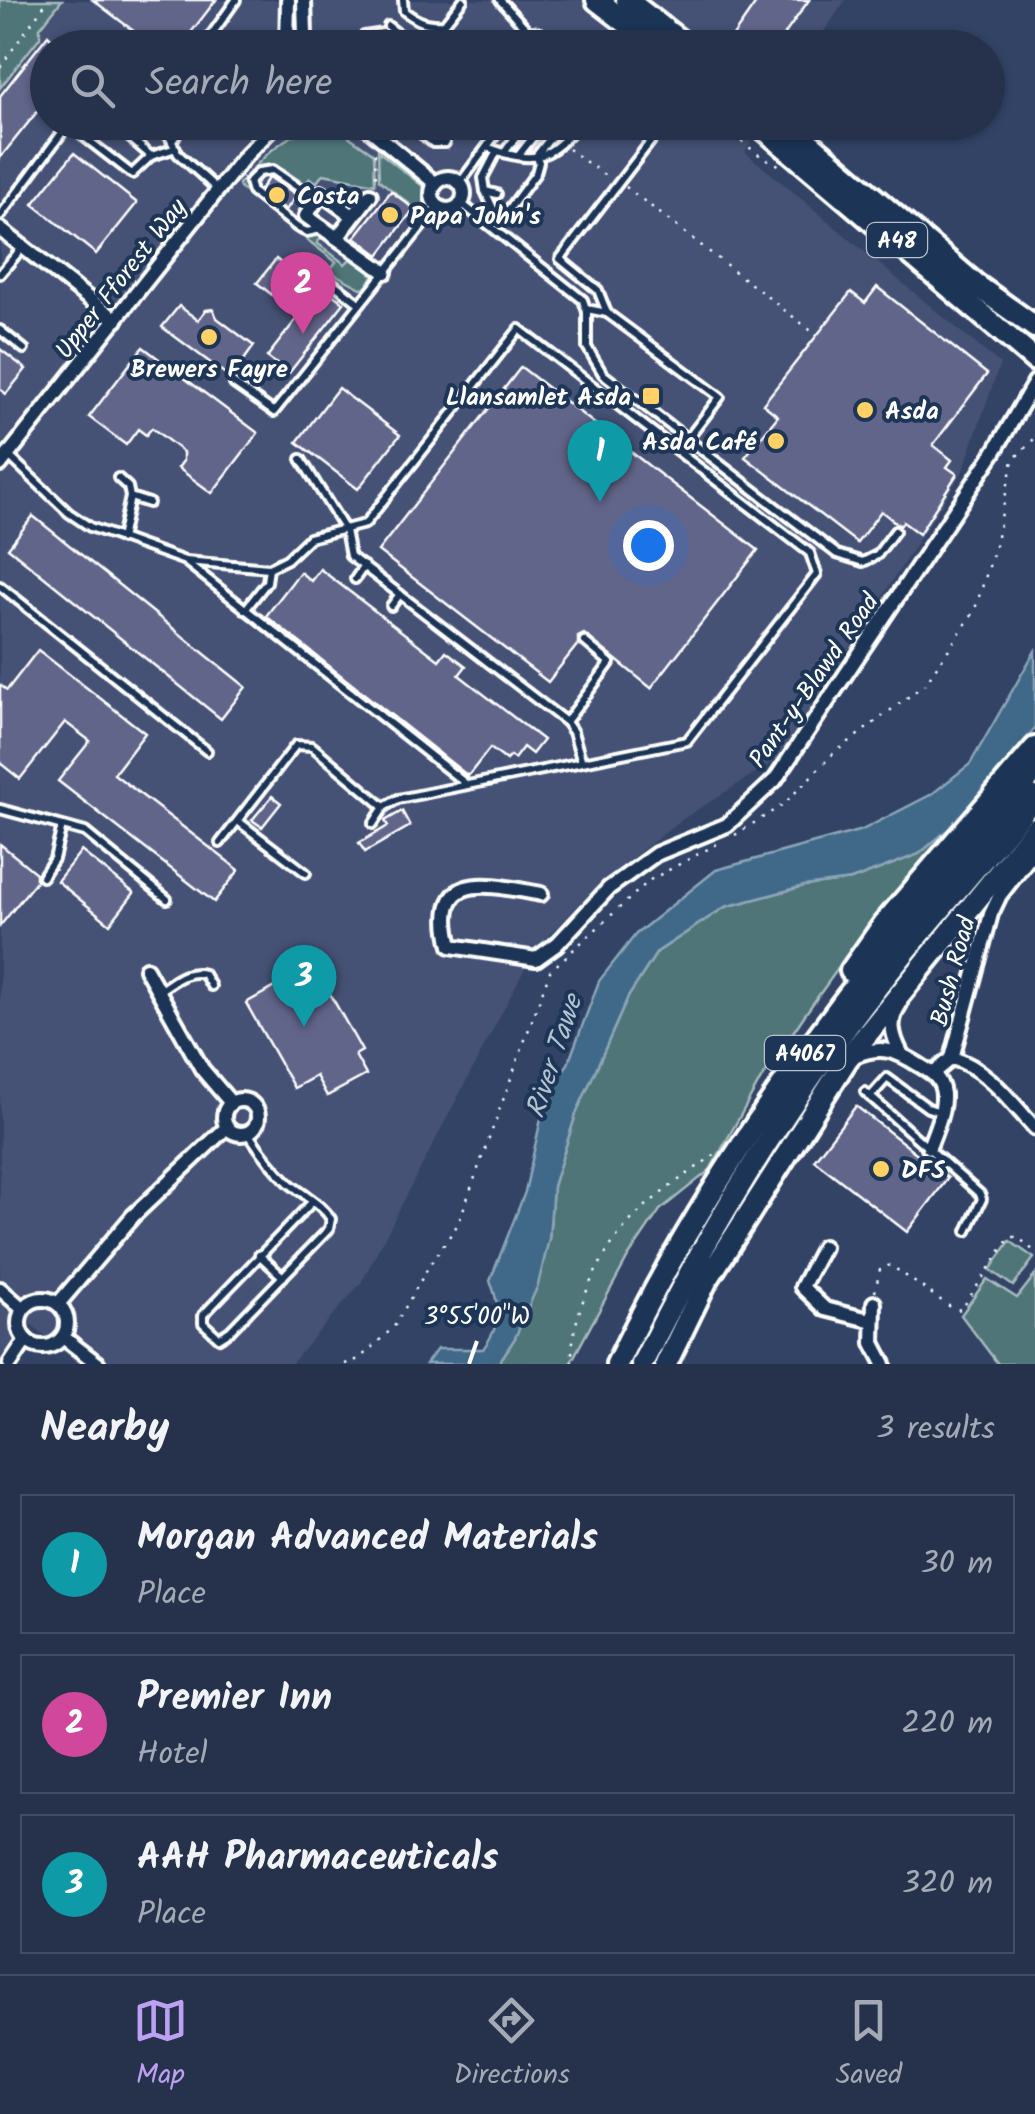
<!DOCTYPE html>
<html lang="en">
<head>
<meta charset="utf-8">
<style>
  :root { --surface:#26324c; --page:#2e3a53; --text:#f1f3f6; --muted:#a4aab5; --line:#424d64; --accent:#bca0f2 }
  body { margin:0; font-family:Kalam,sans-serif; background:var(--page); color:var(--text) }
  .you { position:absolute; left:648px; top:545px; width:35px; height:35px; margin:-25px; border:8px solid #fff; border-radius:50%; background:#1a73e8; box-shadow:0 0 0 15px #1a73e833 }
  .badge { display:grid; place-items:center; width:65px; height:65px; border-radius:50%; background:var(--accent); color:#fff; font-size:32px; font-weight:700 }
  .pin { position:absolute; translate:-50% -82px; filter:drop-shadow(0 2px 5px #0008) }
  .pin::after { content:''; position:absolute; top:52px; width:35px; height:30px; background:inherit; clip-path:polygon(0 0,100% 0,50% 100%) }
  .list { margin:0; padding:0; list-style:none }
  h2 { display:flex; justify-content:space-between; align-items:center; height:130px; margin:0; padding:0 40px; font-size:42px }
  h2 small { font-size:32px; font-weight:400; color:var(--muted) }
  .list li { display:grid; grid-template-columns:65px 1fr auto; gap:30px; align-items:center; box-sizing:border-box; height:140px; margin:0 20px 20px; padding:0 20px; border:2px solid var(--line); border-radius:0px }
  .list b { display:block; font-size:38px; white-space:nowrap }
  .list p { margin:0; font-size:32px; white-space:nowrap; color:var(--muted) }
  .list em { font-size:32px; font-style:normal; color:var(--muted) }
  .icon { flex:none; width:55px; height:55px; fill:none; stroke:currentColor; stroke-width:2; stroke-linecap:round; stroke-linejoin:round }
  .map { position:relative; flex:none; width:1035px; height:1364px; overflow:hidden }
  .search { position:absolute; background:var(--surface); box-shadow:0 2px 8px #0004; left:30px; right:30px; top:30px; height:110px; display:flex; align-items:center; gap:25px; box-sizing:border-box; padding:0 35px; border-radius:55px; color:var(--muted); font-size:38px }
  .sheet { height:610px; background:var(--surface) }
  nav { display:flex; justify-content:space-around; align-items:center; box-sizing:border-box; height:140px; border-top:2px solid var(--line); background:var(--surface); font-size:28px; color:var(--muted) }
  nav a { display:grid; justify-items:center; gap:5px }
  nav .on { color:var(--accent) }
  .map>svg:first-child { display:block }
</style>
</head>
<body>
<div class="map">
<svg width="1035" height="1364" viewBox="0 0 1035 1364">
  <rect width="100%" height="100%" fill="#324366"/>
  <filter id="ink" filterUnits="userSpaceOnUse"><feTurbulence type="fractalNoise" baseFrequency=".01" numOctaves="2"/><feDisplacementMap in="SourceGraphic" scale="20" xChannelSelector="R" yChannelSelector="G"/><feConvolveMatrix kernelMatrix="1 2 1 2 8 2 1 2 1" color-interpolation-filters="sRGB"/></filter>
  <g filter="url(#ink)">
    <!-- built -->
    <path fill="#445174" d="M0 0H846L813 47 48 48V122L763 123 745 152 1000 364 963 471 779 758 683 819 602 881 534 951 361 1283 291 1364H78L31 1324 0 1364Z"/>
    <!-- green -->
    <g fill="#4f7579" stroke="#a7babc" stroke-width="2.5">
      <path d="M0 0H62L40 28V37L0 88Z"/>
      <path d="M318 127 338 129 374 154 375 184 323 174 317 182 310 178 305 184 284 170 264 168 250 177 246 187C263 209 296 230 322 237L317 243 345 264 351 258 373 275 367 287 361 288 329 271 336 262 240 188 239 184C261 159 285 132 318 127Z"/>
      <path d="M378 151 425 188V208L421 213 379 180Z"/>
      <path d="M958 821 845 959 806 1013 758 1084 710 1170 660 1210 628 1257 570 1364H498L515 1338 549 1239 553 1186 576 1114 628 997 657 952 725 907 804 886 851 880 919 854Z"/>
      <path d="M1010 1241 1034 1258 1013 1286 990 1270Z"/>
      <path d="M1035 1275V1364H998L961 1315 987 1279 1017 1298Z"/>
    </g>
    <!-- water -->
    <path fill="#416989" stroke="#8da5b8" stroke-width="2.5" d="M1035 651V728L958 821 919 854 851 880 804 886 725 907 657 952 628 997 576 1114 553 1186 549 1239 538 1285 515 1338 498 1364H426L437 1349H483C501 1325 501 1307 490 1281L525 1192 547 1091 568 1064 599 981 636 934 716 870 862 830 932 794 970 764Z"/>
    <!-- building -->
    <g fill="#62658a" stroke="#fff" stroke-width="2.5">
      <path d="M93 0H216L179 48H156Z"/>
      <path d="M758 0H809L775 48H750L733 36Z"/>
      <path d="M48 35 61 48H48V98L0 158V96Z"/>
      <path d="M74 153 137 203 96 254 33 204Z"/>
      <path d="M269 177 297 195 286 210 260 190Z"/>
      <path d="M391 191 414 209 379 255 355 237Z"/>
      <path d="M276 259 316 291 320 285 344 303 289 373 267 357 299 316 257 283Z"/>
      <path d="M877 287 987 374 933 445 952 460 947 467 957 474 919 534 903 522 900 526 881 511 857 543 745 457 778 416 763 404 851 292 865 303Z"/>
      <path d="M179 306 198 320 206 310 213 309 217 318 254 346 231 378 162 327Z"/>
      <path d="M143 347 258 433 212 493 178 468 183 461V452L152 428 146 435 138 429 126 445 89 417Z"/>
      <path d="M0 349 26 369 6 394 0 389Z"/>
      <path d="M521 367 758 550 651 688 584 634 578 637V644L548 682 378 551Z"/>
      <path d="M338 388 400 435 358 489 297 442Z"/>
      <path d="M33 516 246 687 221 719 8 548Z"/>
      <path d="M320 569 439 660 446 651 466 666 459 675 543 740 532 754 523 747 514 759 510 756 506 760 490 748 468 776 266 616 300 572 311 581Z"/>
      <path d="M38 650 145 733 114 774 239 870 214 902 58 781 90 741 65 722 20 779 0 763V685L7 690Z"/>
      <path d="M272 796 281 803 262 827 252 820Z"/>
      <path d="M402 811 410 826 365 852 359 843 388 826 385 821Z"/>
      <path d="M0 844 36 873V881L0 926Z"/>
      <path d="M81 851 134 893 110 924 57 881Z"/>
      <path d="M314 965 362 1051 355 1055 366 1075 327 1096 316 1076 294 1088 246 1003Z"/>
      <path d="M856 1106 948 1178 907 1232 814 1160Z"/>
    </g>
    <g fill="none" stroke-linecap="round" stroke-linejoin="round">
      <defs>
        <g id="lane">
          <path d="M403 0 404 11C418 22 426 25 444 24L463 0"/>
          <path d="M500 0 529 32"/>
          <path d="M388 26 416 48"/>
          <path d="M202 48 236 0"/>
          <path d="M357 48 364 36 384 33 394 40 396 48"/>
          <path d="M518 48 521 38 534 31 548 36 553 48"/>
          <path d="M94 122 83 136 132 174 151 156 176 148"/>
          <path d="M112 122 151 156"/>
          <path d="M149 122 169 136 178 154 217 189"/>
          <path d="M407 122 433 143H445"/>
          <path d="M172 141 185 122"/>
          <path d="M487 147C533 165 549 161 580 122"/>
          <path d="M504 153 527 122"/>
          <path d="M518 156 545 122"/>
          <path d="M460 183 505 122"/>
          <path d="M485 191 496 215 507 212 536 173 539 162 536 156 563 122"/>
          <path d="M497 194 485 191 483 178 497 151"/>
          <path d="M315 199 273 170 259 172 249 182 252 192 298 228 307 232 321 229"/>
          <path d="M461 203 583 300 587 312V347L603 374 837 554 863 562 877 555 895 531"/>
          <path d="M0 216 70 122"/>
          <path d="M0 274 22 248"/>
          <path d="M321 274 359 303"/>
          <path d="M587 309 607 313 720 397 687 440"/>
          <path d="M607 313 598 290 560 259 651 141 656 127 654 122"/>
          <path d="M0 330 24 349"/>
          <path d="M234 384 274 412 438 206"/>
          <path d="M9 456 69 513 90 527 185 561 269 568 287 559 309 538 365 524 519 329 810 553 817 574 687 741 398 799 384 807 373 824"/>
          <path d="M301 459 345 530 350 556 566 722 573 732 582 762"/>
          <path d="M118 478 128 487 130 497 149 503"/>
          <path d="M121 539 130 497"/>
          <path d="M186 562 466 784"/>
          <path d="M355 579 364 566"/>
          <path d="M0 586 207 751"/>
          <path d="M391 606 400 594"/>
          <path d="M245 610 267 582 269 568"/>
          <path d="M566 722 610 663 584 641"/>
          <path d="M0 809 85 832 167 899"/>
          <path d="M238 821 306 873"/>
          <path d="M220 843 296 745 312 746 384 807"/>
          <path d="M42 877 54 859 62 826"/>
          <path d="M160 990C173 982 187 969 204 974L211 986"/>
          <path d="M865 1092 980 1194 982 1199 967 1231"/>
          <path d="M870 1097 887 1078 928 1108 940 1112"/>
          <path d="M248 1133C260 1151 273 1168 289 1183 303 1195 321 1203 331 1219L329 1229 230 1331 219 1338 203 1323V1315L313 1201"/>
          <path d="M259 1255 283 1277"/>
        </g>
        <g id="street">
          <path d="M304 0 305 34 310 48"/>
          <path d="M287 48 288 0"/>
          <path d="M361 122 436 184"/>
          <circle cx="448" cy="194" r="16"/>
          <path d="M353 216 321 193 306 216 385 272"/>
          <path d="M0 229 116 320"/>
          <path d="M337 238 370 195"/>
          <path d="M0 465 245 156 278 122"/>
          <path d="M541 894C491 885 431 867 451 946L536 959 557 944 609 888 656 854 727 825 775 780 993 454 1035 382"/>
          <path d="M146 969 202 1069 231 1103"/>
          <path d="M900 1004C888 1022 892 1035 901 1053"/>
          <path d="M854 1056C881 1045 896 1050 919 1065 932 1073 941 1077 943 1094 944 1111 935 1131 929 1147"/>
          <path d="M952 1058 991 914 1000 895 1035 850"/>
          <path d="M934 1073 952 1058C987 1068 1011 1102 1035 1128"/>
          <circle cx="241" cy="1117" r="17"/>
          <path d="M823 1247 802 1287 825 1309 873 1321"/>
          <path d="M0 1289 23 1309"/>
          <circle cx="43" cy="1323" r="24"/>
          <path d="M874 1303 873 1343 884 1364"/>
          <path d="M58 1304 133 1216 227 1127"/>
          <path d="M63 1337 98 1364"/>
          <path d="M10 1364 26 1340"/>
        </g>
        <g id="primary">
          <path d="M597 0 659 48"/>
          <path d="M627 0 689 48"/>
          <path d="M756 122 1035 360"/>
          <path d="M785 122 976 285 1035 327"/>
          <path d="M851 971 884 924 1035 748"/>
          <path d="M709 1277 847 1059 1035 828"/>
          <path d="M617 1364C686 1220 776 1087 874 962 926 897 983 836 1035 771"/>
          <path d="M642 1364C698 1251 764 1140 838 1039 899 954 969 878 1035 797"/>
          <path d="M666 1364 714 1265"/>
        </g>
      </defs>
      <!-- lane casing -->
      <use href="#lane" stroke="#fff" stroke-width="14"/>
      <!-- street casing -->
      <use href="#street" stroke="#fff" stroke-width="20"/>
      <!-- primary casing -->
      <use href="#primary" stroke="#fff" stroke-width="28"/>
      <!-- path -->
      <g stroke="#fff" stroke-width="2.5" stroke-dasharray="2.5 8" stroke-linecap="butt">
        <path d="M608 30 603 37 617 48"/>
        <path d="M0 67 48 0"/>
        <path d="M716 122 762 157 781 166"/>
        <path d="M568 149 610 179"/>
        <path d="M375 153 376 183"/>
        <path d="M626 187 814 333"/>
        <path d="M735 835 784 804 833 754 925 684 974 612 994 551 1013 460 1035 438"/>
        <path d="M875 1292 880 1269 890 1265 952 1308 961 1310 1010 1237H1018L1035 1252"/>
        <path d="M345 1364 359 1359 394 1327 429 1266 458 1224 550 971 650 880 719 843"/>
        <path d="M572 1364C570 1320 593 1268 620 1233 645 1201 685 1176 717 1153"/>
      </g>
      <!-- lane -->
      <use href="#lane" stroke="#1d3557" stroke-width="6"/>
      <!-- street -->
      <use href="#street" stroke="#1d3557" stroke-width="12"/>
      <!-- primary -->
      <use href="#primary" stroke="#1d3557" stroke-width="20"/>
    </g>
  </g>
  <!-- ticks -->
  <path fill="none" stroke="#fff" stroke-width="4" d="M469 1364 477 1341"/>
  <!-- markers -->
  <g fill="#ffd166" stroke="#1d3557" stroke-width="4">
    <circle cx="277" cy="195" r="10"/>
    <circle cx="390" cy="215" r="10"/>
    <circle cx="209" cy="337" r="10"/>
    <rect x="641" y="386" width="20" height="20" rx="5"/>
    <circle cx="865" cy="410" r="10"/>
    <circle cx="776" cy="441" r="10"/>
    <circle cx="881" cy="1169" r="10"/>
  </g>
  <g text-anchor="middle" stroke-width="8" stroke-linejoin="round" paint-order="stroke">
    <!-- shield labels -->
    <g fill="#1d3557" stroke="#bbc2cd" stroke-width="2.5">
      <rect x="867" y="223" width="60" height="34" rx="8"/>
      <rect x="765" y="1036" width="80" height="34" rx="8"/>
    </g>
    <g font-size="22" font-weight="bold" fill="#fff">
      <text x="897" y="248">A48</text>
      <text x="805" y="1061">A4067</text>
    </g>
    <!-- poi labels -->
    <g font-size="25" font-weight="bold" fill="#fff" stroke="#1d3557" text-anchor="start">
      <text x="297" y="204">Costa</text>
      <text x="410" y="224">Papa John's</text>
      <text x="209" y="377" text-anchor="middle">Brewers Fayre</text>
      <text x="631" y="405" text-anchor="end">Llansamlet Asda</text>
      <text x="885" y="419">Asda</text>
      <text x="756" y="450" text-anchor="end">Asda Café</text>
      <text x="901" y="1178">DFS</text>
    </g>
    <!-- street labels -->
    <g font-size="25" fill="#fff" stroke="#1d3557">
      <text transform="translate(120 278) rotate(-52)" y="9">Upper Fforest Way</text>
      <text transform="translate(813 680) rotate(-55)" y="9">Pant-y-Blawd Road</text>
      <text transform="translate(952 971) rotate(-75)" y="9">Bush Road</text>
    </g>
    <!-- water labels -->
    <g font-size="28" font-style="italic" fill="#b3c3d0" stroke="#1d3557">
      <text transform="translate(553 1056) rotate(-72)" y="10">River Tawe</text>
    </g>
  </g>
  <g font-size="25" text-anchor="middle" fill="#fff" stroke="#1d3557" stroke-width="8" stroke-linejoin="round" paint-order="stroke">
    <text x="477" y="1324">3°55'00"W</text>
  </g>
</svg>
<div class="you"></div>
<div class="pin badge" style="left:600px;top:502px;background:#0f9aa8">1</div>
<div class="pin badge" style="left:303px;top:334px;background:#d1479c">2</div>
<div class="pin badge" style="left:304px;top:1027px;background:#0f9aa8">3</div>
<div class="search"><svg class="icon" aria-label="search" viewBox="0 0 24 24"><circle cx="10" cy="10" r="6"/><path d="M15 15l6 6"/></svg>Search here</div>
</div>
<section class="sheet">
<h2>Nearby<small>3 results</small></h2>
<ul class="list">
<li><span class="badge" style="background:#0f9aa8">1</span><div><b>Morgan Advanced Materials</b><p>Place</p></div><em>30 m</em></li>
<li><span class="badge" style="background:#d1479c">2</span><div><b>Premier Inn</b><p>Hotel</p></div><em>220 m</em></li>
<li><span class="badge" style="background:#0f9aa8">3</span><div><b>AAH Pharmaceuticals</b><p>Place</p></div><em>320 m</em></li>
</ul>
</section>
<nav>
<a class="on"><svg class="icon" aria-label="map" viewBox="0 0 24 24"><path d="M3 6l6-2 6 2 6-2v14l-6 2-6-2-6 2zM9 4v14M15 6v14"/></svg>Map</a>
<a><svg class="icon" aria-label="directions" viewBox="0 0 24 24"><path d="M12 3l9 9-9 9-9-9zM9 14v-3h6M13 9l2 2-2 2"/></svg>Directions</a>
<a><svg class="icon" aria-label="saved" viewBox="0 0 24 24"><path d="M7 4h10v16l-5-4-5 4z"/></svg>Saved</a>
</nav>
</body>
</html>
